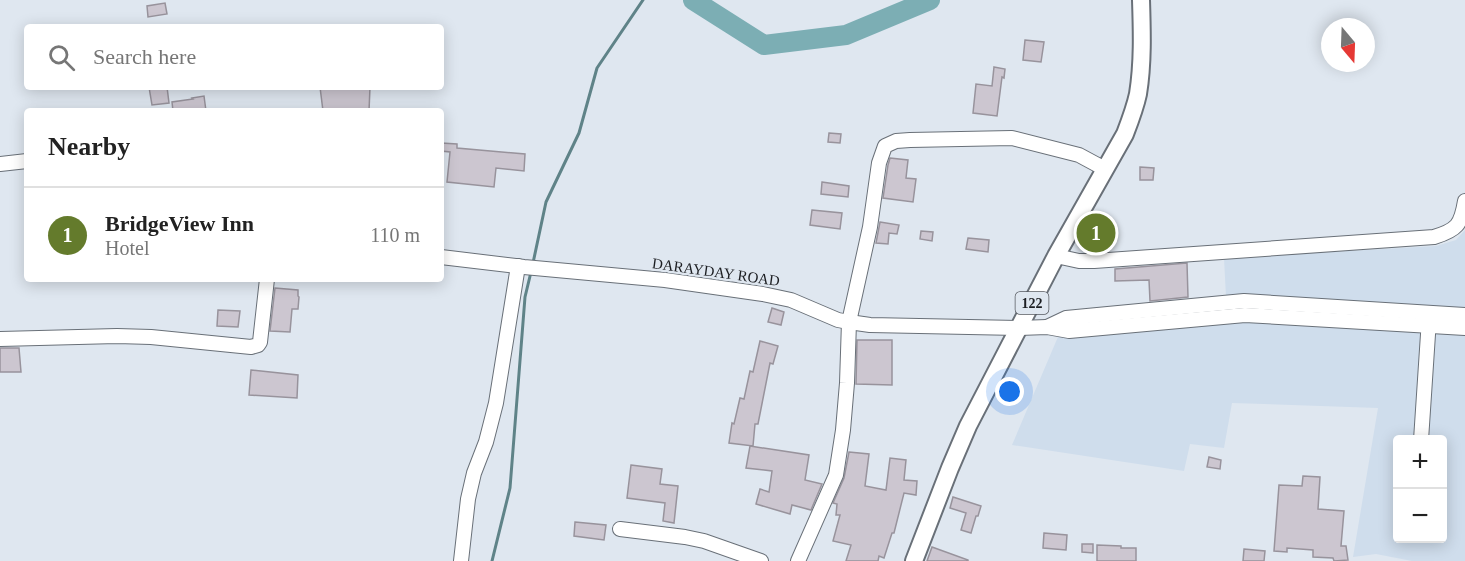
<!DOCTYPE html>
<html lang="en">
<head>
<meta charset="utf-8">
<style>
  :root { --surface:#fff; --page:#f2f2f2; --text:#222; --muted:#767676; --line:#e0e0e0; --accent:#647b2c }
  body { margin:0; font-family:Georgia,serif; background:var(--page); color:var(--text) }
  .controls { position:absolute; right:18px; bottom:18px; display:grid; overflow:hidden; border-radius:6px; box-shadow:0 3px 15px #0003 }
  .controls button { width:54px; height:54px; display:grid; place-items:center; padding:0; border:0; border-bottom:2px solid var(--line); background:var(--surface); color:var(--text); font:30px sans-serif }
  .compass { position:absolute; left:1321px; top:18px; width:54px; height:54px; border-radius:50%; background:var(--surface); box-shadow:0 3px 15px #0003; rotate:161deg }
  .you { position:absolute; left:1010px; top:392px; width:21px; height:21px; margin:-15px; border:4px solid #fff; border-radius:50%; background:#1a73e8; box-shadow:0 0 0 9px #1a73e833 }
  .badge { display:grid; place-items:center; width:39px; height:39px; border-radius:50%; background:var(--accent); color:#fff; font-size:20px; font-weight:700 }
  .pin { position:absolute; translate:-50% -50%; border:3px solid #fff; box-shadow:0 2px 6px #0006 }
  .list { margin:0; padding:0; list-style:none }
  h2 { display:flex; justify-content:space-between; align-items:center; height:78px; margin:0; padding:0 24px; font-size:26px }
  h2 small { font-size:20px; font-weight:400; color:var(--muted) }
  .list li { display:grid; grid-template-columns:39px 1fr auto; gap:18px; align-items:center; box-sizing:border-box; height:96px; padding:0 24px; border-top:2px solid var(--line) }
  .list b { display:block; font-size:22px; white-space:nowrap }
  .list p { margin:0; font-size:20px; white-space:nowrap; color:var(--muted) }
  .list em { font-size:20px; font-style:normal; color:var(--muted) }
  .icon { flex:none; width:33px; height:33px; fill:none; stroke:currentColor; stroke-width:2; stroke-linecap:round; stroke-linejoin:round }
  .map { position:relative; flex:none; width:1465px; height:561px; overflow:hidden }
  .search { position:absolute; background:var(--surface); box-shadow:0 3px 15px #0003; left:24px; top:24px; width:420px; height:66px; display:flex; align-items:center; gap:15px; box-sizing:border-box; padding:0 21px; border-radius:6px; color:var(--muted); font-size:22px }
  .panel { position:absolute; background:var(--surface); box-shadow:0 3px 15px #0003; left:24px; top:108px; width:420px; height:174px; border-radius:6px }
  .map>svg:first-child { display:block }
</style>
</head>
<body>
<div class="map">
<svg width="1465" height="561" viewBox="0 0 1465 561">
  <rect width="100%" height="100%" fill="#dfe7f0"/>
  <!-- built -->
  <path fill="#cfddec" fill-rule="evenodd" d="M1465 230V561H1412L1376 554 1353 557 1378 408 1232 403 1224 448 1190 444 1184 471 1012 445 1069 311 1226 297 1224 258 1436 246 1456 240ZM1398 440H1442V538H1398Z"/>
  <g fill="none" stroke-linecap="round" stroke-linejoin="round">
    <!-- stream -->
    <g stroke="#5f8388" stroke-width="3">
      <path d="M533 263 546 202 579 133 597 68 643 0"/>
      <path d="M492 561 510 488 525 297 531 272"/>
    </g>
    <!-- river -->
    <path stroke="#7caeb4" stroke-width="20" d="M693 0 764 45 846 35 930 0"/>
  </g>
  <!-- building -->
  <g fill="#ccc6d0" stroke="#98939c" stroke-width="1.5">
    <path d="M165 3 167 14 148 17 147 6Z"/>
    <path d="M1025 40 1044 42 1041 62 1023 60Z"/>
    <path d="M994 67 1005 69 1004 78 1002 77 997 116 973 113 976 84 992 86Z"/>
    <path d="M149 87H167L169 103 152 105Z"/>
    <path d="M320 87H370L369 111H323Z"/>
    <path d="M204 96 206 111H173L172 102 193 99 192 98Z"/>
    <path d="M829 133 841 134 840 143 828 142Z"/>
    <path d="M441 143 457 144V148L525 154 524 171 496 168 494 187 447 182 450 152 441 151Z"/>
    <path d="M890 158 908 160 906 178 916 179 913 202 883 198 888 165Z"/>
    <path d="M1140 167 1154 168 1153 180H1140Z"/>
    <path d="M822 182 849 186 848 197 821 194Z"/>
    <path d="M812 210 842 213 840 229 810 225Z"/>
    <path d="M1089 220 1109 226 1103 247 1083 241Z"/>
    <path d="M880 222 899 225 897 234 889 233 888 244 876 243Z"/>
    <path d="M921 231 933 232 932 241 920 239Z"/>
    <path d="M968 238 989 240 988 252 966 249Z"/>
    <path d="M1187 263 1188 297 1150 301 1149 280 1115 281V269Z"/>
    <path d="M275 288 298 290V296L299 297 298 309H292L290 332 270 331Z"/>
    <path d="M772 308 784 312 781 325 768 322Z"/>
    <path d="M218 310 240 311 238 327 217 326Z"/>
    <path d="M857 340H892V385L856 384Z"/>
    <path d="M760 341 778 346 773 364 770 363 758 424H755L753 446 729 443 732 423 734 424 740 398 744 399 750 371 753 372Z"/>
    <path d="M0 348H19L21 372H0Z"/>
    <path d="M251 370 298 375 297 398 249 395Z"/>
    <path d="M750 446 809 455 805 480 822 484 811 510 792 505 790 514 756 504 760 489 769 492 772 471 746 468Z"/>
    <path d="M849 452 869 454 865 486 886 490 890 458 906 460 904 480 917 481 916 495 904 493 894 533H892L884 558 879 556 878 561H846L851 545 833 541 840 515H836L837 504 833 503 844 478Z"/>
    <path d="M1209 457 1221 460 1220 469 1207 467Z"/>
    <path d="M631 465 662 469 660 484 678 486 674 523 663 521 665 503 627 498Z"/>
    <path d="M1303 476 1320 477 1318 509 1344 511 1341 546H1346L1348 560 1334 561 1333 558 1313 557V550L1287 548V552L1274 551 1279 485 1302 486Z"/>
    <path d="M953 497 981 506 978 516H976L971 533 961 530 966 513 950 508Z"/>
    <path d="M575 522 606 525 604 540 574 536Z"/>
    <path d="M1044 533 1067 535 1066 550 1043 548Z"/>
    <path d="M1082 544H1093V553L1082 552Z"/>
    <path d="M1097 545 1121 546V548H1136V561H1097Z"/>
    <path d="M932 547 968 560V561H927Z"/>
    <path d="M1244 549 1265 551 1264 561H1243Z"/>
  </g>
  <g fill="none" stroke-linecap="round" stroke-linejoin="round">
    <defs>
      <g id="minor">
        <path d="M0 164 27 161"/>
        <path d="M1056 256 1079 261H1094L1434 237C1457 230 1461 225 1465 201"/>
        <path d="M441 257 524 267 665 280 763 294 791 300 838 320 849 322 870 325 1019 328 1047 327 1069 331 1245 315 1465 328"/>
        <path d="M1047 327 1066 318 1244 301 1465 315"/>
        <path d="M0 339 117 336 151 337 251 347 258 345 260 342 267 279"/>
        <path d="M1421 440 1429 319"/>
        <path d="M620 529 685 537 704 541 761 561"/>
        <path d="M461 561 468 499 474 473 486 442 496 403 518 266"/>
        <path d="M798 561 836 475 843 430 847 383 849 322 870 227 879 163 885 146 896 141 910 140 1012 138 1079 155 1105 169"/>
      </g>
      <path id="major" d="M914 561 950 468 968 426 1056 256 1125 134C1130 121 1135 108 1138 94 1143 63 1142 31 1141 0"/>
    </defs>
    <!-- minor casing -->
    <use href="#minor" stroke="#697078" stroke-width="16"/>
    <!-- major casing -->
    <use href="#major" stroke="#697078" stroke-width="20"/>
    <!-- minor -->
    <use href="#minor" stroke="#fff" stroke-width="14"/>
    <!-- major -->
    <use href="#major" stroke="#fff" stroke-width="16"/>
  </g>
  <g text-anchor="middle" stroke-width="4.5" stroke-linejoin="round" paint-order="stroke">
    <!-- shield labels -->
    <rect fill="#dfe7f0" stroke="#565a60" stroke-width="1.5" x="1015.5" y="292" width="33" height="22" rx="4.5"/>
    <g font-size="14" font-weight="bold" fill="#1c1e22">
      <text x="1032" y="308">122</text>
    </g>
    <!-- street labels -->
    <g font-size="15" fill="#1c1e22" stroke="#dfe7f0">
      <text transform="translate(716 272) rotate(8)" y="5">DARAYDAY ROAD</text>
    </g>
  </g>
</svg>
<div class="controls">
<button>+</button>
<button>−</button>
</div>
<svg class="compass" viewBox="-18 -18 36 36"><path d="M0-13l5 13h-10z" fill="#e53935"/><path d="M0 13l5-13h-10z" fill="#767676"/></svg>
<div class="you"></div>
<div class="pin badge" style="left:1096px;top:233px">1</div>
<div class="search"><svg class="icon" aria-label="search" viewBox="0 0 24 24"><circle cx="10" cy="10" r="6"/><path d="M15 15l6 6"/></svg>Search here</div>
<section class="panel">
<h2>Nearby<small></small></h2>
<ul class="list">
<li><span class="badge">1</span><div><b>BridgeView Inn</b><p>Hotel</p></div><em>110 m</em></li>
</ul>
</section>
</div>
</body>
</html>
